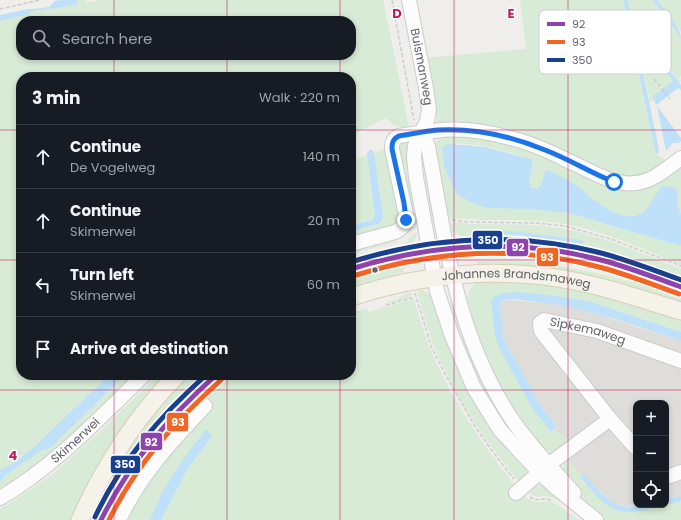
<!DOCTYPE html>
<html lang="en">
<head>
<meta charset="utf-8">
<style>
  :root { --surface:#171b24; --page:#20242c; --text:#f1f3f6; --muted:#9ea1a6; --line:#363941 }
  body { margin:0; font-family:Poppins,sans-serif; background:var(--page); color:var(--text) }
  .controls { position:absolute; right:12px; bottom:12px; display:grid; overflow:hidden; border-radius:8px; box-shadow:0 2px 6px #0003 }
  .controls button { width:36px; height:36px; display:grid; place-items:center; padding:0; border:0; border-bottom:1px solid var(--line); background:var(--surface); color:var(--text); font:20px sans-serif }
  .stop { position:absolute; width:12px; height:12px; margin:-9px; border:3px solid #1a73e8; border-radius:50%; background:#fff }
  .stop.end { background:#1a73e8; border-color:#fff; box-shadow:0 1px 4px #0008 }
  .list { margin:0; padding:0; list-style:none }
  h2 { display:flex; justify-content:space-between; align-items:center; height:52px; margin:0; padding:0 16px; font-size:17px }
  h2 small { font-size:13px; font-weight:400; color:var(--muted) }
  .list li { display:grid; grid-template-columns:26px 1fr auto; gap:12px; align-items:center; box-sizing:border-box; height:64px; padding:0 16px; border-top:1px solid var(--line) }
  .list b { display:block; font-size:15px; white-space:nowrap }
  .list p { margin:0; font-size:13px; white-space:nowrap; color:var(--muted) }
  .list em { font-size:13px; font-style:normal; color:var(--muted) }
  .icon { flex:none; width:22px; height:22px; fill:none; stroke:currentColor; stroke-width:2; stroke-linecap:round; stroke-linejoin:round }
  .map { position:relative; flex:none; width:681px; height:520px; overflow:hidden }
  .search { position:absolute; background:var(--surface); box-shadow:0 2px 6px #0003; left:16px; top:16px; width:340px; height:44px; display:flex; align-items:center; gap:10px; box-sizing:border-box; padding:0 14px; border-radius:16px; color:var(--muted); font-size:15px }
  .panel { position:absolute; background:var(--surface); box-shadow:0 2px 6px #0003; left:16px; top:72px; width:340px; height:308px; border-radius:16px }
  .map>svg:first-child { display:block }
</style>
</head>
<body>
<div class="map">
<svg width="681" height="520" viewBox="0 0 681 520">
  <rect width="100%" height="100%" fill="#efeeea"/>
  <!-- industrial -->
  <path fill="#dfddda" d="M508 300 549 303 588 311 681 341V496L666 500V403H636V505H646L625 506 617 505 609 500 583 474 582 476 567 459 562 436 554 430 557 427 539 403 506 343 503 335 500 303 501 302Z"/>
  <!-- green -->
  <g fill="#d8ebd6" fill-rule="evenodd">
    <path d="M77 0H86L87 3 100 0H383L409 127C397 128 394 126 385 118L351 136V77H21V375H109L33 448 14 463 0 470V21L29 14 31 11C47 9 62 8 78 4ZM21 21H351V55H21Z"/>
    <path d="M520 0H623L656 154 668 161 644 176 619 177 573 157 438 125 424 58 526 49Z"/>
    <path d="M628 0H653L681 38V76L679 77 681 81 679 82 643 35 658 61 673 81 663 89 657 83 662 90 654 96 655 100 650 102Z"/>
    <path d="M657 0H681V32Z"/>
    <path d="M445 135 476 137 526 148 608 185 681 164V215L677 202 678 194 659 190C656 196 653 203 648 208 625 232 592 197 573 184 565 178 554 175 545 171L541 186 537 189 531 187 529 180 533 164 531 159C506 151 470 140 445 145L442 149 444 166 452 184 529 209 569 213 681 246V265C644 249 606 232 566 224 541 220 516 220 490 220 475 220 460 217 445 220L434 146 436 142Z"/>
    <path d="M400 142H405L409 147V168L407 169V174L409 177 417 224 413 225 411 221 397 144Z"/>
    <path d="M386 148 400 217 397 225 351 239V232L382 223 383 216 374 153Z"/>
    <path d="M422 149 439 221 433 222 420 150Z"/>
    <path d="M367 155 375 215 372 219 351 225V162Z"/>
    <path d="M455 222C460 222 465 224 470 224 502 225 534 223 565 229 606 237 643 254 681 269V281L666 276 618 254 593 247 553 240 521 237 461 236 451 231 448 226H451V223Z"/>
    <path d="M414 233H418C416 239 413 244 407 247L405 242H408V239Z"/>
    <path d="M396 241 398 242 351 254V252Z"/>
    <path d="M399 245V250L373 256 351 259V257Z"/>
    <path d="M402 260 404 272 351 287V274Z"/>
    <path d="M477 261 534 262 554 265 601 274 681 294V306L478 268Z"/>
    <path d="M479 281 560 284 681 317V332L591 302 518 292 491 302 495 337 551 432 554 430C560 435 567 437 572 443 564 447 556 455 547 451 525 443 468 325 468 301 467 292 471 286 479 281Z"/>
    <path d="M422 290 432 295 445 326 527 467V473L521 484C486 443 454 396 434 346 427 328 422 309 417 291Z"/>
    <path d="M409 292 411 298 385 304V303L395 300Z"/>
    <path d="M414 299C419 315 423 331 429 346 446 388 472 430 500 466 509 477 518 491 530 500 536 505 543 500 551 502 560 505 570 514 579 520H161L187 470 211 437 206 429 184 458 162 492 150 520H124L201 405V396L214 386 235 375H351V313L367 308 368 312Z"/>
    <path d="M451 302 470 355 485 387 524 446C513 432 502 419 492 405 472 374 460 338 450 303Z"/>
    <path d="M125 375H136L55 453 0 491V481L3 480 4 476 42 450 50 448Z"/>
    <path d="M158 375H169L74 520H0V509L18 498 54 473 106 426Z"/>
    <path d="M185 375H206L95 520H87L131 439Z"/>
    <path d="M194 402 195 411 114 520H107L133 473Z"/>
    <path d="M567 459 582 476 580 478 606 504 615 510 660 508 681 501V520H604L566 481C562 472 561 467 567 459Z"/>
    <path d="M538 485H544L582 516C572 510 561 500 550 497 539 493 537 502 527 490Z"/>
  </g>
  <!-- water -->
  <g fill="#bfe0f9">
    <path d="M59 0H77L78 4C62 8 47 9 31 11L29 14 0 21V15L28 9H33L49 7 55 1Z"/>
    <path d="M623 0H628L659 150 658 154H656Z"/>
    <path d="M653 0H657C664 9 681 27 681 38Z"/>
    <path d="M641 35 644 36 681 85V90L678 88 656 105 653 96 673 81 641 38Z"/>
    <path d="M657 106 681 138V141L679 143H673L666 151Z"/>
    <path d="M451 144 485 147 531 159 533 164 529 180 531 187 537 189 541 186 545 171 548 170C556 174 565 178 573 183 588 194 619 225 640 214 652 208 653 194 663 186L673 187 676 189 678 194 677 202 681 215V246L569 213 529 209 488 208 472 203 456 193 444 166 442 148 445 145Z"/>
    <path d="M371 149 374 153 383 216 381 223 351 232V225L372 220 375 215 367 155V153Z"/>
    <path d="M518 292 550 295 591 302 681 332V341C631 324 582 306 529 301 520 300 507 297 500 303L503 335 506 343 539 403 557 427 551 432 532 408 498 346 495 337 491 302 493 297 503 293Z"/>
    <path d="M109 375H125L50 448 42 450 4 476 3 480 0 481V470L14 463 33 448Z"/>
    <path d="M206 429 212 436 187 470 161 520H150L162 492 184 458Z"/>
    <path d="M584 474C593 483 603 498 616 504 624 509 654 505 666 505V500L681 496V501C664 506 630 517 614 509 601 503 590 488 580 477Z"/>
  </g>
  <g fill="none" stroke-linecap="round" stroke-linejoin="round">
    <!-- stream -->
    <path stroke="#bfe0f9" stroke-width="3" d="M475 232 517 233 582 242"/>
    <defs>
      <g id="minor">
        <path id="s1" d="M409 0 426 88 429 110 427 121 415 146 414 156 416 177 437 291 452 336 474 388 500 430 539 472 554 486 596 520"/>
        <path d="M422 133 428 146C446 244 456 336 513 421 531 447 553 470 574 493"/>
        <path d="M351 244 395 232C403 228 406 224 406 215L392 149C392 142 393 139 399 136 411 134 423 132 435 131 461 127 489 132 514 139 535 144 554 154 573 163 593 172 614 186 636 183 654 181 667 168 681 158"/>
        <path id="s2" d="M636 448 610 419 541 331 540 323 544 320 597 331 681 361"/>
        <path d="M666 475 670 476 681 472"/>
        <path d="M516 493 548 465 610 419"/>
        <path id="s3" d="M0 498C55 466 98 419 144 375"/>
        <path d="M119 520C140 475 171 442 205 406"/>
      </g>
      <g id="major">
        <path d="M351 269C425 243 509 240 585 256 618 263 650 276 681 287"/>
        <path id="s4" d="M351 297C424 273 503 266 579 282 613 289 647 301 681 311"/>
        <path d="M80 520C104 466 136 417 177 375"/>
        <path d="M101 520C126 463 169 416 216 375"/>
      </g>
    </defs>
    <!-- minor casing -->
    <use href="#minor" stroke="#cbcccc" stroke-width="16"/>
    <!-- major casing -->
    <use href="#major" stroke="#d7ceb8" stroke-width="19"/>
    <!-- path -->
    <g stroke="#cacfcc" stroke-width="1.5" stroke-dasharray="4 2" stroke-linecap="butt">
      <path d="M392 0 414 120"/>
      <path d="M0 9 40 0"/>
      <path d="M654 79 670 99"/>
      <path d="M452 220 468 222 535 223 565 226 611 239 681 266"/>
      <path d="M415 293 431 346 445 374 476 428 498 459 514 479"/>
      <path d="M386 305 412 298 411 294"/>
      <path d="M530 497 535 500 544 499 552 500"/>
    </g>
    <!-- minor -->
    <use href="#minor" stroke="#fdfcfc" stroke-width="14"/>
    <!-- major -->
    <use href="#major" stroke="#f4f2e9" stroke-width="17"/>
    <defs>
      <g id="bus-1">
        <path d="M351 269C431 244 516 238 597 259 626 266 653 277 681 287"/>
        <path d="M101 520C130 462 168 418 216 375"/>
      </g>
      <g id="bus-2">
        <path d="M353 276C432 251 514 245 595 266 624 273 651 284 679 294"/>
        <path d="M109 520C136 465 175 421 221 380"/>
      </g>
      <g id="bus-3">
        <path d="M351 262C431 237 515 232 597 252 626 259 653 270 681 280"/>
        <path d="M95 517C122 460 159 417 206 375"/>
      </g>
    </defs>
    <!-- bus-1 casing -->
    <use href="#bus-1" stroke="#fff" stroke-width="8"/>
    <!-- bus-2 casing -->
    <use href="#bus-2" stroke="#fff" stroke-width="8"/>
    <!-- bus-3 casing -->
    <use href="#bus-3" stroke="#fff" stroke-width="8"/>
    <!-- bus-1 -->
    <use href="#bus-1" stroke="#8e44ad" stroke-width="5"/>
    <!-- bus-2 -->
    <use href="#bus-2" stroke="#f26522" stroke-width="5"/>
    <!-- bus-3 -->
    <use href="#bus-3" stroke="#19408f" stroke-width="5"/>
  </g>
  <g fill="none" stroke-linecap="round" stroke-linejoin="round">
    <!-- route -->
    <path stroke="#1a73e8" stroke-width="5" d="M406 220 404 203 392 149C392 142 393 139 399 136 412 134 425 131 438 130 475 128 511 136 545 150 569 159 591 173 614 182"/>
  </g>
  <!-- grid -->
  <path fill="none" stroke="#c2185b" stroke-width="1" stroke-opacity="0.55" d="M114 0V21M227 0V21M340 0V21M454 0V520M568 0V520M114 55V77M227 55V77M340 55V77M0 130H21M351 130H681M0 260H21M351 260H681M114 375V520M227 375V520M340 375V520M0 390H681"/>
  <!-- markers -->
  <circle fill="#5f6368" stroke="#fff" stroke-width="1.5" cx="375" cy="270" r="3.5"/>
  <g text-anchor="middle" stroke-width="3" stroke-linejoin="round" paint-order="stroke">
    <!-- street labels -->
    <g font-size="12" fill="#5f6368" stroke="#fff">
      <text dy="4" stroke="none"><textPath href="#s1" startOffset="68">Buismanweg</textPath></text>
      <text dy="4" stroke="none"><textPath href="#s4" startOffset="168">Johannes Brandsmaweg</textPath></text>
      <text dy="4" stroke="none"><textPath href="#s2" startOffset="209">Sipkemaweg</textPath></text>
      <text dy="4" stroke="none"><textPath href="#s3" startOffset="95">Skimerwei</textPath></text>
    </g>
  </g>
  <!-- legend -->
  <rect x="539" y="10" width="132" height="64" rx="6" fill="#fff" stroke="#cfd0d2" stroke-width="1"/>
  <rect x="547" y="22" width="18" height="4" fill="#8e44ad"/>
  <rect x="547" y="40" width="18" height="4" fill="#f26522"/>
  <rect x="547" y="58" width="18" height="4" fill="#19408f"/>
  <g font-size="11" fill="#5f6368">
    <text x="572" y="28">92</text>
    <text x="572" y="46">93</text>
    <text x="572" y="64">350</text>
  </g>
  <g font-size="13" text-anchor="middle" font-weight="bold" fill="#c2185b" stroke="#fff" stroke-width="3" stroke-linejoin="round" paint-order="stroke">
    <text x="397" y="18">D</text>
    <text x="511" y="18">E</text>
    <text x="13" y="460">4</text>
  </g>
  <g stroke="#fff" stroke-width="1.5">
    <rect x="472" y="230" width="31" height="20" rx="4" fill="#19408f"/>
    <rect x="506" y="238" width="23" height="19" rx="4" fill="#8e44ad"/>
    <rect x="536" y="247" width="23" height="20" rx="4" fill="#f26522"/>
    <rect x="166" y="412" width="23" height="20" rx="4" fill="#f26522"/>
    <rect x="140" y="432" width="23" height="19" rx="4" fill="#8e44ad"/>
    <rect x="110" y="455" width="31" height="19" rx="4" fill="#19408f"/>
  </g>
  <g font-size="11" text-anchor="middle" font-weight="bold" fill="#fff">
    <text x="488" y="244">350</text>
    <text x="518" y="251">92</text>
    <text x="547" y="261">93</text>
    <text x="178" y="426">93</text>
    <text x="151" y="446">92</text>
    <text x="125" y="468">350</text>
  </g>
</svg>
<div class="controls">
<button>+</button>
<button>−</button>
<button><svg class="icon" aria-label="locate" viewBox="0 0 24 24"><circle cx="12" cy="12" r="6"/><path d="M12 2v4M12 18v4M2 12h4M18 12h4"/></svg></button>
</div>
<div class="stop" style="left:614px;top:182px"></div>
<div class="stop end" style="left:406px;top:220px"></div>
<div class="search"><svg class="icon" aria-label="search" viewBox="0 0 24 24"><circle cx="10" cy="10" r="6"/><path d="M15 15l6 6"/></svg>Search here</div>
<section class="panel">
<h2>3 min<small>Walk · 220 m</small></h2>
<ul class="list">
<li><svg class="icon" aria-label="ahead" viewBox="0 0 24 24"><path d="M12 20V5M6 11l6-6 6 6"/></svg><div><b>Continue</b><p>De Vogelweg</p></div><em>140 m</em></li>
<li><svg class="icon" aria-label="ahead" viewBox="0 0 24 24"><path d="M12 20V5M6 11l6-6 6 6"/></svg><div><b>Continue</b><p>Skimerwei</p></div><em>20 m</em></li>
<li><svg class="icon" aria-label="left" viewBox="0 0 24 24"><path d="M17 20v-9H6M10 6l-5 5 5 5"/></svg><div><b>Turn left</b><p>Skimerwei</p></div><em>60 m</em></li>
<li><svg class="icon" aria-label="arrive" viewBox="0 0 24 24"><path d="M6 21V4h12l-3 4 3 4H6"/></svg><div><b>Arrive at destination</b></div></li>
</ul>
</section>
</div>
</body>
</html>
